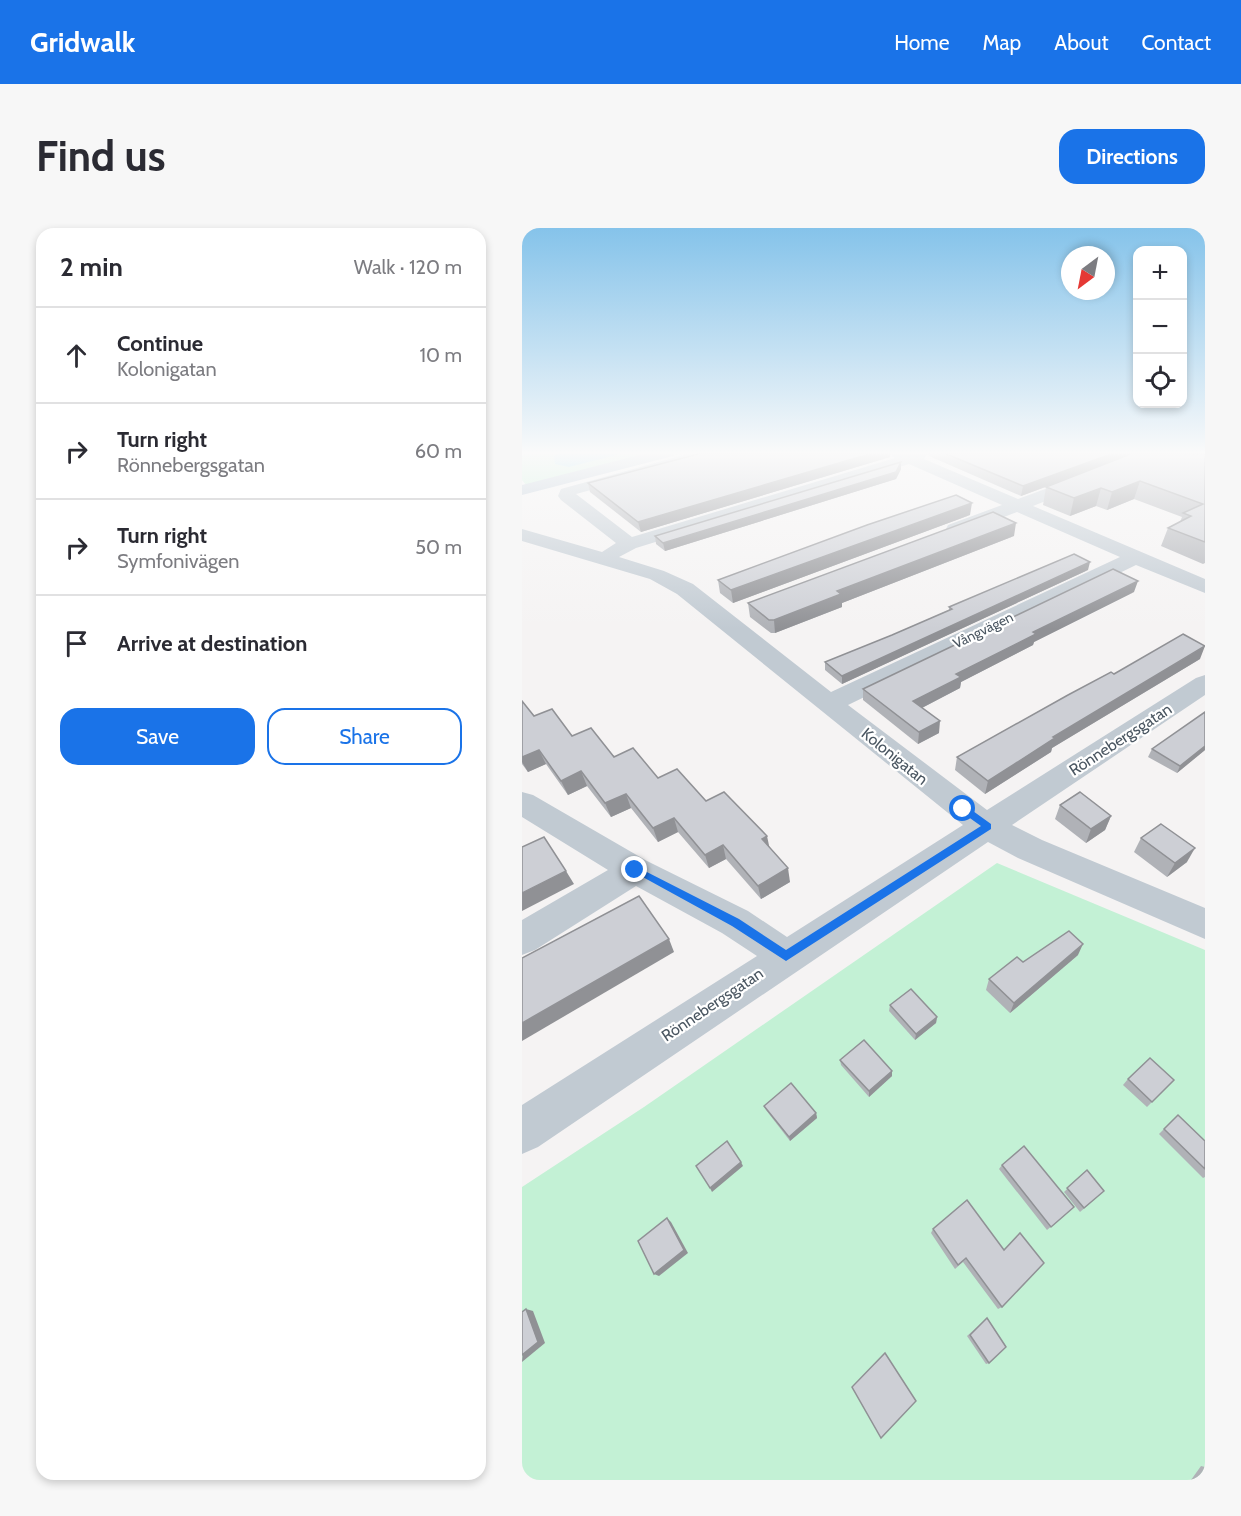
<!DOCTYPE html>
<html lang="en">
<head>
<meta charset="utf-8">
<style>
  :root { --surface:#fff; --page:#f7f7f7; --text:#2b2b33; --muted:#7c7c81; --line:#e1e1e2; --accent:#1a73e8 }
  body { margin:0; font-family:Cabin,sans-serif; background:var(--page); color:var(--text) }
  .controls { position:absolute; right:18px; top:18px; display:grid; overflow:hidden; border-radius:12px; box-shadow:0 3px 9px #0003 }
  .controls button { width:54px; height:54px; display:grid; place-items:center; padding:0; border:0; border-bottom:2px solid var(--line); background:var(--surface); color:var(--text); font:30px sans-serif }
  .compass { position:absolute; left:539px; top:18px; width:54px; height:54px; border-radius:50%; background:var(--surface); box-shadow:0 3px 9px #0003; rotate:212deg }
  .stop { position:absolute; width:18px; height:18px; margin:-14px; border:4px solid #1a73e8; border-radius:50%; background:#fff }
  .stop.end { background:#1a73e8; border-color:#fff; box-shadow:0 2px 6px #0008 }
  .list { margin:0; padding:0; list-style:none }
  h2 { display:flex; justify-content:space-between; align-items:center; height:78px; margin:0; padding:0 24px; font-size:26px }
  h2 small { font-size:20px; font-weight:400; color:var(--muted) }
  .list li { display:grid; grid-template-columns:39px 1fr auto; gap:18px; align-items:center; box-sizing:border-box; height:96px; padding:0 24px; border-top:2px solid var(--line) }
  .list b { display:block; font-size:22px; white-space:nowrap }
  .list p { margin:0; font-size:20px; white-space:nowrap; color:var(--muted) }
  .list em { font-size:20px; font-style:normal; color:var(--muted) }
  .actions { display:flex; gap:12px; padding:18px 24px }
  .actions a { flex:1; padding:14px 0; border:2px solid var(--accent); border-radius:18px; text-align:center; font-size:21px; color:var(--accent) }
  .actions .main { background:var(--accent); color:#fff }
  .icon { flex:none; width:33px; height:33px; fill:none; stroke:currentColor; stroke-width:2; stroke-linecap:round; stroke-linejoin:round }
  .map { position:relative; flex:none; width:683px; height:1252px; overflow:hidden; border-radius:18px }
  header { display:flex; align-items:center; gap:36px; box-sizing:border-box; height:84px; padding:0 30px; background:var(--accent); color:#fff }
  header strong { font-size:28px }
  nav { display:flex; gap:33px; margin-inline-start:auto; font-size:21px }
  .intro { display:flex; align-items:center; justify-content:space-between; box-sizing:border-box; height:144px; padding:0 36px }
  h1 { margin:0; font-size:42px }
  .button { padding:15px 27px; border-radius:18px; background:var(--accent); color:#fff; font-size:21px; font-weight:700 }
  main { display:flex; gap:36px; padding:0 36px }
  aside { flex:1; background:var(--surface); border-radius:18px; box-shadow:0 3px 9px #0003 }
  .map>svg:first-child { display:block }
</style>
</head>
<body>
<header>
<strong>Gridwalk</strong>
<nav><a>Home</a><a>Map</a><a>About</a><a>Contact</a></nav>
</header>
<div class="intro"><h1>Find us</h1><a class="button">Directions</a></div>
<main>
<aside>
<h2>2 min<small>Walk · 120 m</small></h2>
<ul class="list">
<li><svg class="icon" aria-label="ahead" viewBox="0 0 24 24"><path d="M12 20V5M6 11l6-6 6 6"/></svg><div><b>Continue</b><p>Kolonigatan</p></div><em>10 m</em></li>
<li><svg class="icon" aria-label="right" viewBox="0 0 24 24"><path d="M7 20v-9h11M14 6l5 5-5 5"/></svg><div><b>Turn right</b><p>Rönnebergsgatan</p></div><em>60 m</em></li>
<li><svg class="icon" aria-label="right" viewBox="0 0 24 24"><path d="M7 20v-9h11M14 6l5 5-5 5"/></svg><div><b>Turn right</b><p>Symfonivägen</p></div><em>50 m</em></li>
<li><svg class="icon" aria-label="arrive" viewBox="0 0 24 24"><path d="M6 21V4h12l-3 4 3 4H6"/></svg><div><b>Arrive at destination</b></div></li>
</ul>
<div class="actions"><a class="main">Save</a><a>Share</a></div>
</aside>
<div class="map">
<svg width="683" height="1252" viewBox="0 0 683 1252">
  <rect width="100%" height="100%" fill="#f5f3f3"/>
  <!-- green -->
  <g fill="#c3f1d5">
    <path d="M36 225 32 228 33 233C66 232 97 225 129 225L5 258 0 252V227Z"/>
    <path d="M475 635 683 722V1252H0V959L122 879Z"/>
  </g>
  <!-- water -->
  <path fill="#90daee" d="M36 225H102L47 239 33 236 32 228Z"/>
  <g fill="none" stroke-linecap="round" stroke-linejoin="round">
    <!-- minor -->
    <path fill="#c1cad2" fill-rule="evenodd" d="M169 225H196L194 228 54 266 110 309 373 230 367 225H406L402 231 496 271 621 225H644L511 278 683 351V365L614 337 326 477 465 582 674 450 683 447V467L490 597 520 612 683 680V711L496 630 466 614 16 919 0 926V877L235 728 200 705 114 658 13 722 0 727V692L86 642 0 589V564L11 567 125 633 226 683 265 709 441 597 155 366 128 351 0 313V301L80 324 94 315 39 272 36 268 39 261ZM387 236 480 277 426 297 424 301 426 305H440L495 284 598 329 309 464 171 356 142 343 97 329 114 320Z"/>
    <!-- major -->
    <path fill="#b3c2d1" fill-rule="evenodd" d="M125 225H153L151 228 0 267V257Z"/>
  </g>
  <!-- wall -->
  <g fill="#b0b2b7">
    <path d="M406 225H683V335L681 336 639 318 646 300 658 294 660 289 612 271 585 282 574 278 548 288 521 277 524 259 559 246 499 268 407 228Z"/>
    <path d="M368 229 119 304 68 264 66 255Z"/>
    <path d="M379 241 374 251 143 323 134 316 133 308Z"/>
    <path d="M448 287 211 375 198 365 196 352Z"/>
    <path d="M492 308 320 375V379L253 405H249L228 389 226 375Z"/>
    <path d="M566 342 320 456 303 442V434L370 407 427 382V379Z"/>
    <path d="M612 364 512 414 511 417 439 454 438 460 400 480 417 505 396 516 341 472V461Z"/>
    <path d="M678 431 530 520 529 524 463 566 433 542 435 529 592 446Z"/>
    <path d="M0 473 12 488 184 573 247 620 268 654 239 671 204 631 187 640 156 604 136 614 109 580 89 589 65 558 46 567 24 536 6 544 0 536Z"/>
    <path d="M630 521 683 522 655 545 626 529Z"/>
    <path d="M538 577 589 588 583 602 564 615 533 591Z"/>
    <path d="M619 610 665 634 645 649 612 624Z"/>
    <path d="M556 727 488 785 464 762 467 751 501 734Z"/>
    <path d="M368 777 415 789 414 795 393 812 367 783Z"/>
    <path d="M318 832 370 843V848L347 869 319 837Z"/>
    <path d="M606 851 652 852 625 879 601 857Z"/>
    <path d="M242 878 294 885 295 890 268 913 244 882Z"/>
    <path d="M656 887 683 913V949L681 950 637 906Z"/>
    <path d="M480 937 552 979 525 1002 477 941Z"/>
    <path d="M565 942 582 963 558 984 542 964Z"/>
    <path d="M445 972 480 1079 476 1081 441 1034 433 1041 409 1005 411 1001Z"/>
    <path d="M465 1090 467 1135 464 1136 445 1108Z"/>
    <path d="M679 1238 683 1239V1252H669Z"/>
  </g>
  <!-- shaded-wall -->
  <g fill="#909195">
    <path d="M351 225H368V229L119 304 116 294Z"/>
    <path d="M592 225H614L499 268 501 258Z"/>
    <path d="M379 234V241L374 251 143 323 141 315Z"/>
    <path d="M618 253 612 271 585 282 590 264Z"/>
    <path d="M579 260 574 278 548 288 552 270Z"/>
    <path d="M450 275 448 287 211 375 209 362Z"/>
    <path d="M494 295 492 308 320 375V379L253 405 252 392 315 363Z"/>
    <path d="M568 334 566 342 320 456V448Z"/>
    <path d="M616 353 612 364 512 414 511 417 439 454 438 460 390 485 391 473 434 446 511 404Z"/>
    <path d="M683 418 678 431 530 520 529 524 463 566 466 553 531 509Z"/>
    <path d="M418 493 417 505 396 516 397 504Z"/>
    <path d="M683 518V522L655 545 658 538Z"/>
    <path d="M17 522 24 536 6 544 0 534V529Z"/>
    <path d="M59 543 65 558 46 567 39 553Z"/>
    <path d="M104 566 109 580 89 589 83 575Z"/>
    <path d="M589 588 583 602 564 615 569 601Z"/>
    <path d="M152 590 156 604 136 614 131 600Z"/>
    <path d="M245 608 248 622 240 611Z"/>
    <path d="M201 617 204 631 187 640 183 627Z"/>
    <path d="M673 620 665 634 645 649 653 635Z"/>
    <path d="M266 640 268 654 239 671 236 658Z"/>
    <path d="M44 643 52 656 0 683V665Z"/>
    <path d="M147 711 152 724 0 813V795Z"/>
    <path d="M561 716 556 727 488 785 492 775Z"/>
    <path d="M415 789 414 795 393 812 394 806Z"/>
    <path d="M370 843V848L347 869V863Z"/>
    <path d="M294 885 295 890 268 913 267 909Z"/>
    <path d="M219 934 221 938 190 964 188 960Z"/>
    <path d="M145 990 149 994 166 1025 137 1048 132 1046Z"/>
    <path d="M4 1081 11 1083 23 1115 0 1134Z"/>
  </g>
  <!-- building -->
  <g fill="#cdcfd5" stroke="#909195" stroke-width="1.5">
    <path d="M180 225H351L116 294 66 255Z"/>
    <path d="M422 225H592L501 258Z"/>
    <path d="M611 225 683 226V314L646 300 669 288 661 285 681 276 618 253 590 264 579 260 552 270 524 259Z"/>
    <path d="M379 234 374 244 141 315 133 308Z"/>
    <path d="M434 267 450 275 209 362 196 352 345 297Z"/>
    <path d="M471 284 494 295 315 363 319 366 252 392H247L226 375Z"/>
    <path d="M552 326 568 334 320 448 303 434 370 407 430 381 427 379Z"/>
    <path d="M591 341 616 353 511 404 514 406 434 446 439 449 391 473 418 493 397 504 341 461Z"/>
    <path d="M661 406 683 418 531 509 533 510 466 553 435 529 546 467 589 444 592 446Z"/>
    <path d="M0 473 12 488 30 481 50 508 69 500 92 529 111 520 136 550 155 541 184 573 202 564 245 608 240 611 266 640 236 658 201 617 183 627 152 590 131 600 104 566 83 575 59 543 39 553 17 522 0 529Z"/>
    <path d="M683 484V518L658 538 630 521Z"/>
    <path d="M558 564 589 588 569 601 538 577Z"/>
    <path d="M639 596 673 620 653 635 619 610Z"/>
    <path d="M22 609 44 643 0 665V619Z"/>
    <path d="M117 668 147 711 0 795V730Z"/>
    <path d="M547 703 561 716 492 775 467 751 495 729 501 734Z"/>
    <path d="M389 761 415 789 394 806 368 777Z"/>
    <path d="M342 812 370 843 347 863 318 832Z"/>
    <path d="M628 830 652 852 630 874 606 851Z"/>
    <path d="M269 855 294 885 267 909 242 878Z"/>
    <path d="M656 887 683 913V941L642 901Z"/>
    <path d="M205 913 219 934 188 960 174 938Z"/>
    <path d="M502 918 552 979 529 999 480 937Z"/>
    <path d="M565 942 582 963 562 980 545 960Z"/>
    <path d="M445 972 482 1022 498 1005 522 1035 480 1079 444 1030 436 1037 411 1001Z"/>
    <path d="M145 990 162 1022 132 1046 116 1013Z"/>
    <path d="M4 1081 16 1114 0 1127V1084Z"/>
    <path d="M465 1090 484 1119 467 1135 448 1107Z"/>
    <path d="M363 1125 394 1173 359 1210 330 1159Z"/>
    <path d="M683 1246V1252H678Z"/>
  </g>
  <!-- sky -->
  <linearGradient id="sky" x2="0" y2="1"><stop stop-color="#85c3ea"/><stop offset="0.56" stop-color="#fafafa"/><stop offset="1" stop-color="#fafafa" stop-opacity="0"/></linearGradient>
  <rect width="683" height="401" fill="url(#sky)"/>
  <!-- route -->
  <path fill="#1a73e8" d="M438 578H444L469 596V601L264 733 210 698 108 642 113 639 117 640 217 691 264 722 459 598 438 583Z"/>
  <g text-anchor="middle" stroke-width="4.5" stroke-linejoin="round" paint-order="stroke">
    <!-- far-street labels -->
    <g font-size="14" fill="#4a5661" stroke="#fff">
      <text transform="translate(461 402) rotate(-26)" y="5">Vångvägen</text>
    </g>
    <!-- street labels -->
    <g font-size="16" fill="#4a5661" stroke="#fff">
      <text transform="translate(598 511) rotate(-33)" y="6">Rönnebergsgatan</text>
      <text transform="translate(373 528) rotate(39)" y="6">Kolonigatan</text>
      <text transform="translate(190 776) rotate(-34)" y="6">Rönnebergsgatan</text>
    </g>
  </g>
</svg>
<div class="controls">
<button>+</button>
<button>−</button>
<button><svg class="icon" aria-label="locate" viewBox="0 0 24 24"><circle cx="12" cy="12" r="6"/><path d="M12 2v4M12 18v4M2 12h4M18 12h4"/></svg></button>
</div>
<svg class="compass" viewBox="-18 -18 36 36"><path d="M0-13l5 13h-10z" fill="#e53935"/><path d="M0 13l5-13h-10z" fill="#7c7c81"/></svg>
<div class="stop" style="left:441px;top:581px"></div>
<div class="stop end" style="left:113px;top:642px"></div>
</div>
</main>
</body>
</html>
